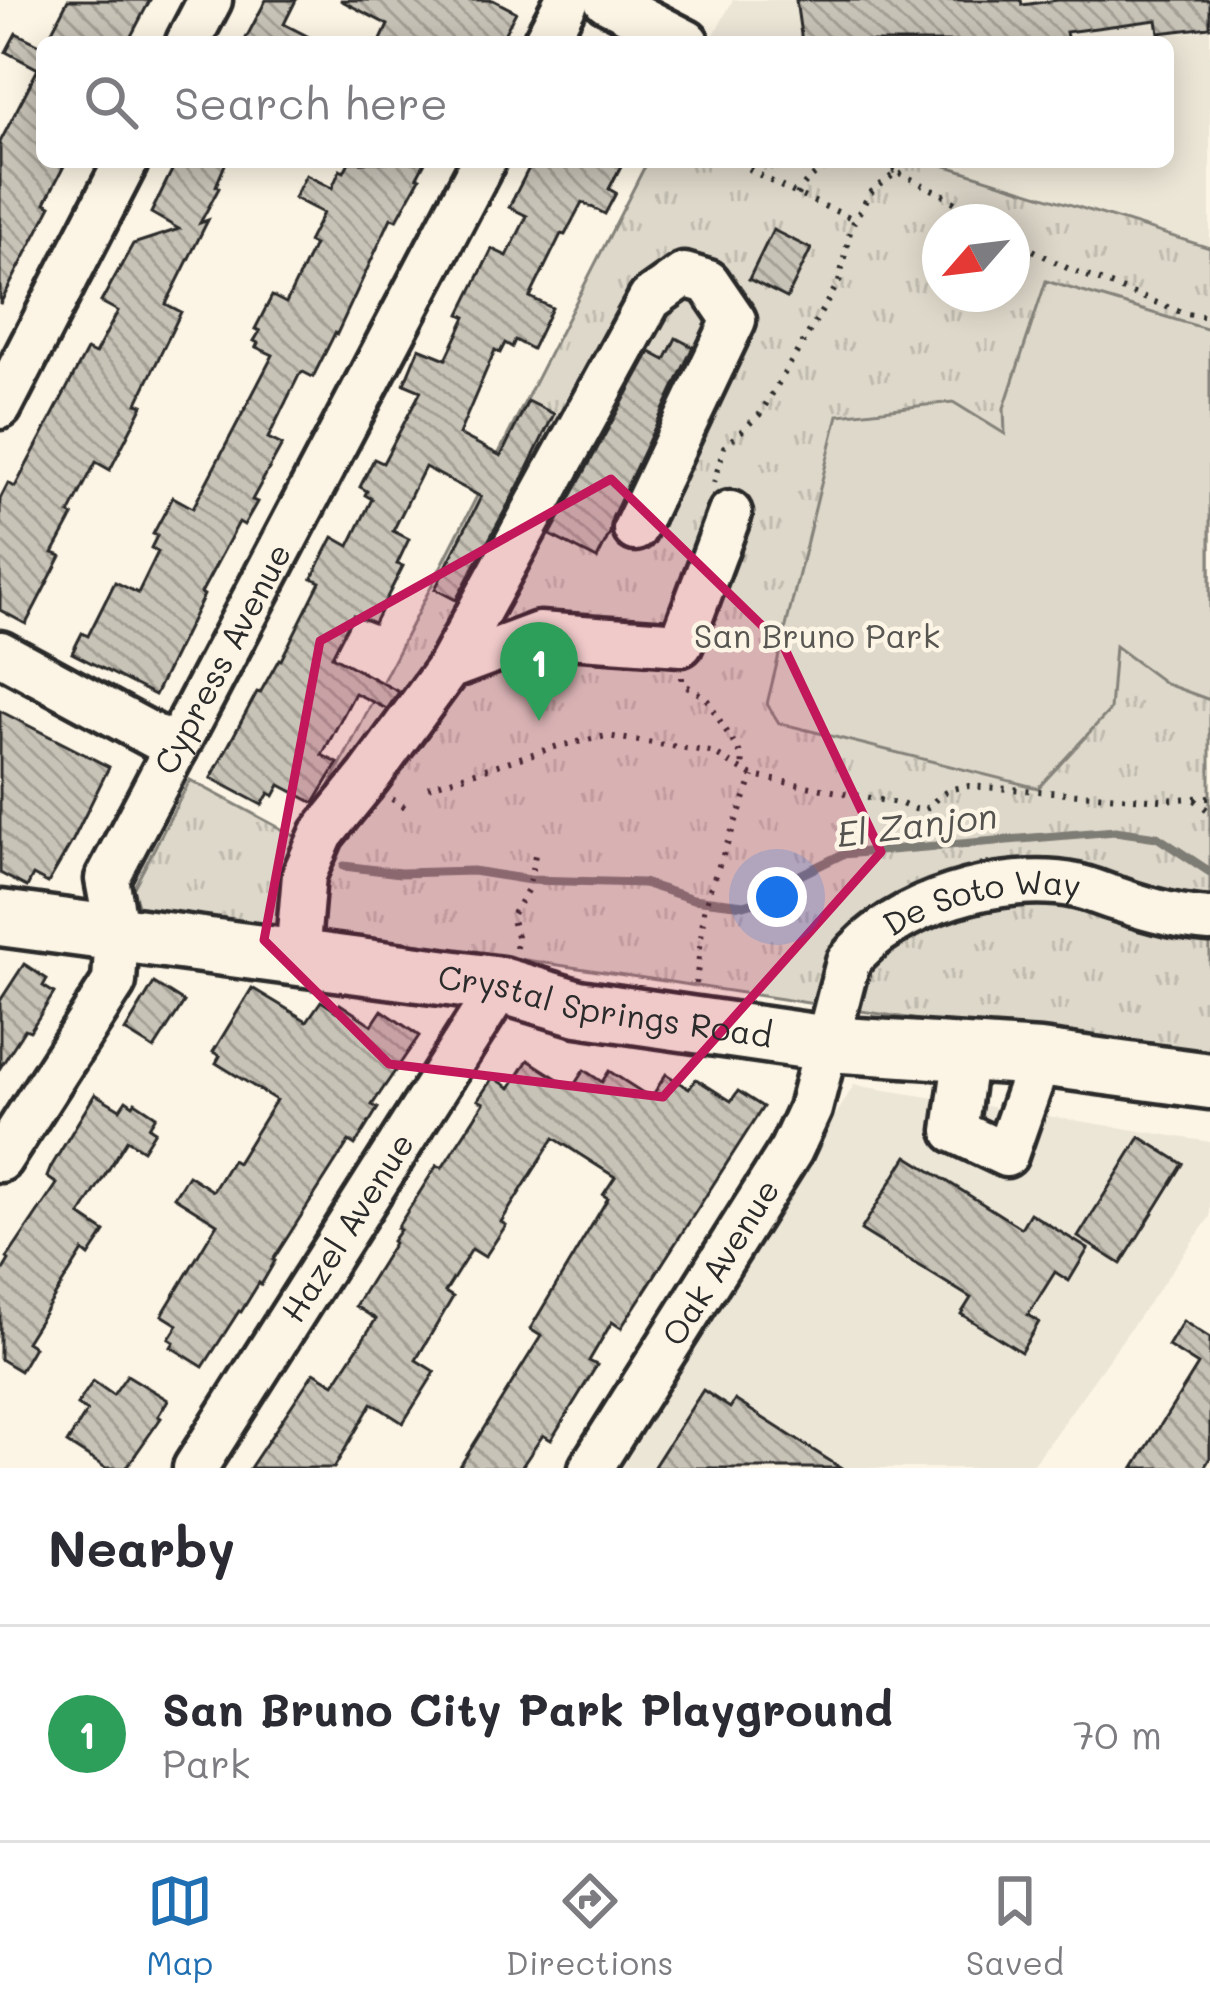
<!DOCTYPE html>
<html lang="en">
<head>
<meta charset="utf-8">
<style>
  :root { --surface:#fff; --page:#f7f7f7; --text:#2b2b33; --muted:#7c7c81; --line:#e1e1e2; --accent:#1f6fb2 }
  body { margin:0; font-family:Mali,sans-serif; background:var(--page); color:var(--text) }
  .compass { position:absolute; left:922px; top:204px; width:108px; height:108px; border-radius:50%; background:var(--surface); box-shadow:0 6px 30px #0003; rotate:242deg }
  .you { position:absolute; left:777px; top:897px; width:42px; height:42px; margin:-30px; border:9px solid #fff; border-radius:50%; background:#1a73e8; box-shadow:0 0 0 18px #1a73e833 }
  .badge { display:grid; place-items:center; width:78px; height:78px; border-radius:50%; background:var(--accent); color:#fff; font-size:39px; font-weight:700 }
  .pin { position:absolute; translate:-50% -99px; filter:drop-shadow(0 3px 6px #0008) }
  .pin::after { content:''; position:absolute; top:63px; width:42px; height:36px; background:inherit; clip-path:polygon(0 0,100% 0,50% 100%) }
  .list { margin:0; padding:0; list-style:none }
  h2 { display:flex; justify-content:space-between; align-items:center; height:156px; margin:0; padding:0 48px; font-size:51px }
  h2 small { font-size:39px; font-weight:400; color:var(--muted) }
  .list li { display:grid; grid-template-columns:78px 1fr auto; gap:36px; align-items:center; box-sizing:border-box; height:216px; padding:0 48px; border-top:3px solid var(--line) }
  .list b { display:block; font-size:45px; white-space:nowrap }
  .list p { margin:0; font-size:39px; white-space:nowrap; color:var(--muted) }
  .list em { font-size:39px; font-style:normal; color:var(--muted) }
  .icon { flex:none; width:66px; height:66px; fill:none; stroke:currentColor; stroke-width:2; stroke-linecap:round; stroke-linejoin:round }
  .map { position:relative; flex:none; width:1210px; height:1468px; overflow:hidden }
  .search { position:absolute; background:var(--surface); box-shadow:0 6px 30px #0003; left:36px; right:36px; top:36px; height:132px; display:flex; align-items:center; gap:30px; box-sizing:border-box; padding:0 42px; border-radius:18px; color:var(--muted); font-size:45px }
  .sheet { height:372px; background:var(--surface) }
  nav { display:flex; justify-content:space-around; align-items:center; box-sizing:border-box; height:168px; border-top:3px solid var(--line); background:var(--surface); font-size:33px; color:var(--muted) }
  nav a { display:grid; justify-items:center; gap:6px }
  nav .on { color:var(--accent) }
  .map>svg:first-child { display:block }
</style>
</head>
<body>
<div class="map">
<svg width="1210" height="1468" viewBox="0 0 1210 1468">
  <defs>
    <pattern id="park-tufts" width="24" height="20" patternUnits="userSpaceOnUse" patternTransform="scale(3)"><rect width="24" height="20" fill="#ded8ca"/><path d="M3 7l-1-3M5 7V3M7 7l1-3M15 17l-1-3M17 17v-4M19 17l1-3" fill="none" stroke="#bfbaae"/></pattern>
    <pattern id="building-back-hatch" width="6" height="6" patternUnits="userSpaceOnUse" patternTransform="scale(3)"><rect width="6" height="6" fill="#c8c3b7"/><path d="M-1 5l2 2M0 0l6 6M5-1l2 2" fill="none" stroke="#a39f95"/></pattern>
  </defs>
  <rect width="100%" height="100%" fill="#fcf5e5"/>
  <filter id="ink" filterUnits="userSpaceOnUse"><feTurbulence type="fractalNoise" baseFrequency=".00833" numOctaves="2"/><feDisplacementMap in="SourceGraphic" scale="24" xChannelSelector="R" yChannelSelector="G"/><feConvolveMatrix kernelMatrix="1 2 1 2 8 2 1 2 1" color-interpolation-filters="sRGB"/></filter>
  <g filter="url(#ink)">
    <!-- built -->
    <g fill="#ece6d7">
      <path d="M733 0H1210V248L934 162H1168V42H710Z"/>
      <path d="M854 1085 1210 1142V1217L1031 1468H622Z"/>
    </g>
    <!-- park -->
    <path fill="url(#park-tufts)" stroke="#84827a" stroke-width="3" fill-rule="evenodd" d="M647 162H934L1210 248V1064L506 957 325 935 139 908 133 889 190 780 302 840ZM940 222H1012V294H940Z"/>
    <!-- garden -->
    <path fill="#ded8ca" stroke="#84827a" stroke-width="3" d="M1046 281 1210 330V700L1166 684 1115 646 1110 710 1038 788 779 723 767 704 838 415 953 402 1005 434 1004 408Z"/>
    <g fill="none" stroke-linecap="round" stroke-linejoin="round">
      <!-- stream -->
      <path stroke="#7d7b74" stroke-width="9" d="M344 866 400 873 473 871 530 880 643 883 693 899 744 905 762 900 796 877 843 854 1115 831 1157 837 1210 872"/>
    </g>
    <!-- building -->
    <g fill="url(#building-back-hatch)" stroke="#2b2b2b" stroke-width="3">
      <path d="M68 0H150L128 42H46Z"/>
      <path d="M266 0H296L284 24 319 42H244Z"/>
      <path d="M340 0H493L516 12 500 42H380L388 25Z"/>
      <path d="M796 0H1021L1022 5 1058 0H1210V27L1159 33 1157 20 1066 32 1068 42H802Z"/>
      <path d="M16 33 42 46V162H66L45 203 51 206 0 304V142L38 69 6 52Z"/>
      <path d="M176 162H226L216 186 219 188 200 223 208 220 166 304 181 312 137 403 143 405 110 470 96 462 69 514 73 516 53 553 61 556 26 624 0 610V499L8 483 15 487 87 350 95 354 118 311 101 302 133 244 179 229 151 213Z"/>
      <path d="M349 162H425L417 177 420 178 397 220 391 218 337 334 335 333 313 377 303 372 299 375 268 438 282 445 252 500 257 502 244 525 239 522 201 593 204 595 155 695 72 653 82 633 88 636 115 582 138 593 158 552 151 548 157 536 153 534 173 497 193 508 273 355 256 347 258 343 254 341 260 331 255 329 272 296 286 303 314 245 308 242 323 213 294 198 306 175 332 188 340 170 344 172Z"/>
      <path d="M532 162H623L609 189 616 193 605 214 582 202 565 235 561 234 530 297 552 308 532 349 515 340 512 347 505 343 500 353 495 350 459 434 501 456 528 401 554 414 521 481 456 600 435 589 481 497 425 467 393 531 409 539 397 564 403 566 374 623 353 615 332 656 399 692 387 709 355 693 322 755 338 763 314 803 280 785 274 796 269 793 262 805 211 778 257 692 260 693 279 659 281 660 320 582 312 578 333 537 349 546 372 499 365 495 367 491 360 487 374 459 383 463 421 391 404 384 419 348 446 359 466 317 460 314 492 249 507 256 527 216 509 207Z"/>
      <path d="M773 230 811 249 787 298 749 279Z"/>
      <path d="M676 338 693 347 612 518 610 533 597 559 550 535 650 352 665 360Z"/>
      <path d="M0 711 109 767 73 840 48 883 33 875 27 887 0 873Z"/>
      <path d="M24 964 47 979 43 986 54 993 30 1031 25 1029 0 1068V1001Z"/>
      <path d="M154 983 184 1002 154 1049 125 1031Z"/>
      <path d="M252 988 307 1021 321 1001 336 1011 340 1004 372 1025 382 1010 419 1036 372 1105 378 1108 355 1145 349 1141 273 1260 275 1261 261 1285 259 1283 241 1312 239 1311 203 1367 171 1347 174 1342 169 1339 178 1325 162 1315 217 1224 174 1197 188 1175 213 1191 232 1160 237 1163 276 1100 216 1063 220 1056 213 1052Z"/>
      <path d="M528 1060 572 1088 584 1070 602 1082 609 1071 651 1098 666 1074 689 1089 696 1079 731 1101 738 1091 763 1107 621 1328 612 1322 589 1361 597 1365 551 1440 543 1435 521 1468H459L541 1336 530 1329 608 1198 603 1195 615 1177 554 1138 501 1222 506 1225 485 1257 472 1249 445 1292 453 1297 416 1360 435 1372 403 1423 372 1403 334 1468H250L314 1372 334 1384 376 1319 355 1306 394 1243 392 1241 400 1230 397 1228 437 1165 442 1168 484 1103 478 1100 493 1077 510 1088Z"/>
      <path d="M95 1094 120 1109 126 1100 133 1105 135 1102 156 1116 149 1127 155 1131 143 1150 127 1140 80 1215 105 1232 89 1256 83 1251 26 1342 34 1347 20 1371 0 1359V1275L9 1260 7 1258 57 1184 47 1177 51 1167Z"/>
      <path d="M1140 1137 1183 1164 1121 1264 1078 1237Z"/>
      <path d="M907 1156 1021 1228 1030 1213 1088 1249 1069 1281 1055 1272 1028 1315 1039 1322 1021 1352 961 1314 971 1298 861 1230Z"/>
      <path d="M1183 1321 1210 1338V1458L1204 1468H1134L1198 1365 1168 1346Z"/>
      <path d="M127 1375 168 1400 158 1416 161 1418 126 1468H106L67 1443 87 1411 77 1405 93 1381 113 1395Z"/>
      <path d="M703 1390 730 1408 735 1400 841 1468H653Z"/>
    </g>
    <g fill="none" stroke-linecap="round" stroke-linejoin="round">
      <defs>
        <g id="minor">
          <path d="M606 0 687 42"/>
          <path d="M188 42 210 0"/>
          <path d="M545 42 567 0"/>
          <path d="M0 407 126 162"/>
          <path d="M0 653 176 748"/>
          <path d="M448 668 650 299 684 275 708 282 734 320 635 529"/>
          <path d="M297 956 304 875 322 834 369 776 448 668 539 634 681 644 730 513"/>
          <path d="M966 1053 955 1131 1006 1155 1040 1058"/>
          <path id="s1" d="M0 1160 114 982 117 933 107 879 483 162"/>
          <path id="s2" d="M195 1468 501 985"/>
          <path id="s3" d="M591 1468 791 1150 810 1109 848 962C893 903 1005 871 1076 886 1091 889 1105 896 1120 900 1149 910 1179 918 1210 920"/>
        </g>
        <g id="major">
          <path id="s4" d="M0 918 501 985 578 1008 828 1044 1040 1058 1210 1081"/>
        </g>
      </defs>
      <!-- minor casing -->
      <use href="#minor" stroke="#2b2b2b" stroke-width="51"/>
      <!-- major casing -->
      <use href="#major" stroke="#2b2b2b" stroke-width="63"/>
      <!-- path -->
      <g stroke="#2b2b2b" stroke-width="6" stroke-dasharray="3 9" stroke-linecap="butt">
        <path d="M739 162C776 187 813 201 854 219"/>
        <path d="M797 195C818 158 861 157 897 172"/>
        <path d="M1012 239 1069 269 1186 314 1210 317"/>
        <path d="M714 483 724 447 760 414 839 282 851 227 870 193 897 172 946 196 981 222"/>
        <path d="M682 677V683L706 698 743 758 742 769"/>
        <path d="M428 787 558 746 607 736 711 752 753 776 902 804C932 818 925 803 948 791 952 788 964 787 969 786L1162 800 1210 797"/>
        <path d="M392 799 409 810"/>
        <path d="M1195 800 1210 812"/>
        <path d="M516 948 517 936 511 917 528 889 536 850"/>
        <path d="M696 984 704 911 710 889 753 776"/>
      </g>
      <!-- minor -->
      <use href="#minor" stroke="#fcf5e5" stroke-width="42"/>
      <!-- major -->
      <use href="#major" stroke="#fcf5e5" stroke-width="54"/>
    </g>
  </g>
  <!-- marked area -->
  <path fill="#c2185b" fill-opacity="0.2" stroke="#c2185b" stroke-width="9" stroke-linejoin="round" d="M611 479 784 647 881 852 663 1097 389 1064 264 940 320 641Z"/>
  <g text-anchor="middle" stroke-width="9" stroke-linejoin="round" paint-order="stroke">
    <!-- park labels -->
    <g font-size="33" fill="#585653" stroke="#fcf5e5">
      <text x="817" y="648">San Bruno Park</text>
    </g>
    <!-- street labels -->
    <g font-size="33" fill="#2b2b2b" stroke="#fcf5e5">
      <text dy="12" stroke="none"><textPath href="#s1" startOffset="564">Cypress Avenue</textPath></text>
      <text dy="12" stroke="none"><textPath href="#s3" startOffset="726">De Soto Way</textPath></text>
      <text dy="12" stroke="none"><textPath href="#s4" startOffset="612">Crystal Springs Road</textPath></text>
      <text dy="12" stroke="none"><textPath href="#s2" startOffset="285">Hazel Avenue</textPath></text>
      <text dy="12" stroke="none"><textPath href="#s3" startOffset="243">Oak Avenue</textPath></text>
    </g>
    <!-- water labels -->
    <g font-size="36" font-style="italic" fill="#545350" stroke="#fcf5e5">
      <text transform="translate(917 825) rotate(-7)" y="13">El Zanjon</text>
    </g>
  </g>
</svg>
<svg class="compass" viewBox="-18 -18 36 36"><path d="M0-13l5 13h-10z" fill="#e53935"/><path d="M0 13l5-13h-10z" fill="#7c7c81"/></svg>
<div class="you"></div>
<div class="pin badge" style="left:539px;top:721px;background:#2e9e5b">1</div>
<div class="search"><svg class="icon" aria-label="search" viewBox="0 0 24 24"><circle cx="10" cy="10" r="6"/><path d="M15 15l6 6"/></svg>Search here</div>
</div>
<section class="sheet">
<h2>Nearby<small></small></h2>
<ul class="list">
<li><span class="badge" style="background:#2e9e5b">1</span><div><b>San Bruno City Park Playground</b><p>Park</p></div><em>70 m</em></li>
</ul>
</section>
<nav>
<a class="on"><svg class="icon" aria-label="map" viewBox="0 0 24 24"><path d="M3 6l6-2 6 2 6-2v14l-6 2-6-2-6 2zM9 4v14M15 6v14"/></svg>Map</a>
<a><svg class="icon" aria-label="directions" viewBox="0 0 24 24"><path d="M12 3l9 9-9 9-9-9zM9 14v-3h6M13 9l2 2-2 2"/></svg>Directions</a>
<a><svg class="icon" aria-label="saved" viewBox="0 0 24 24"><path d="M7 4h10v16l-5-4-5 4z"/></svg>Saved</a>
</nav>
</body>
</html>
